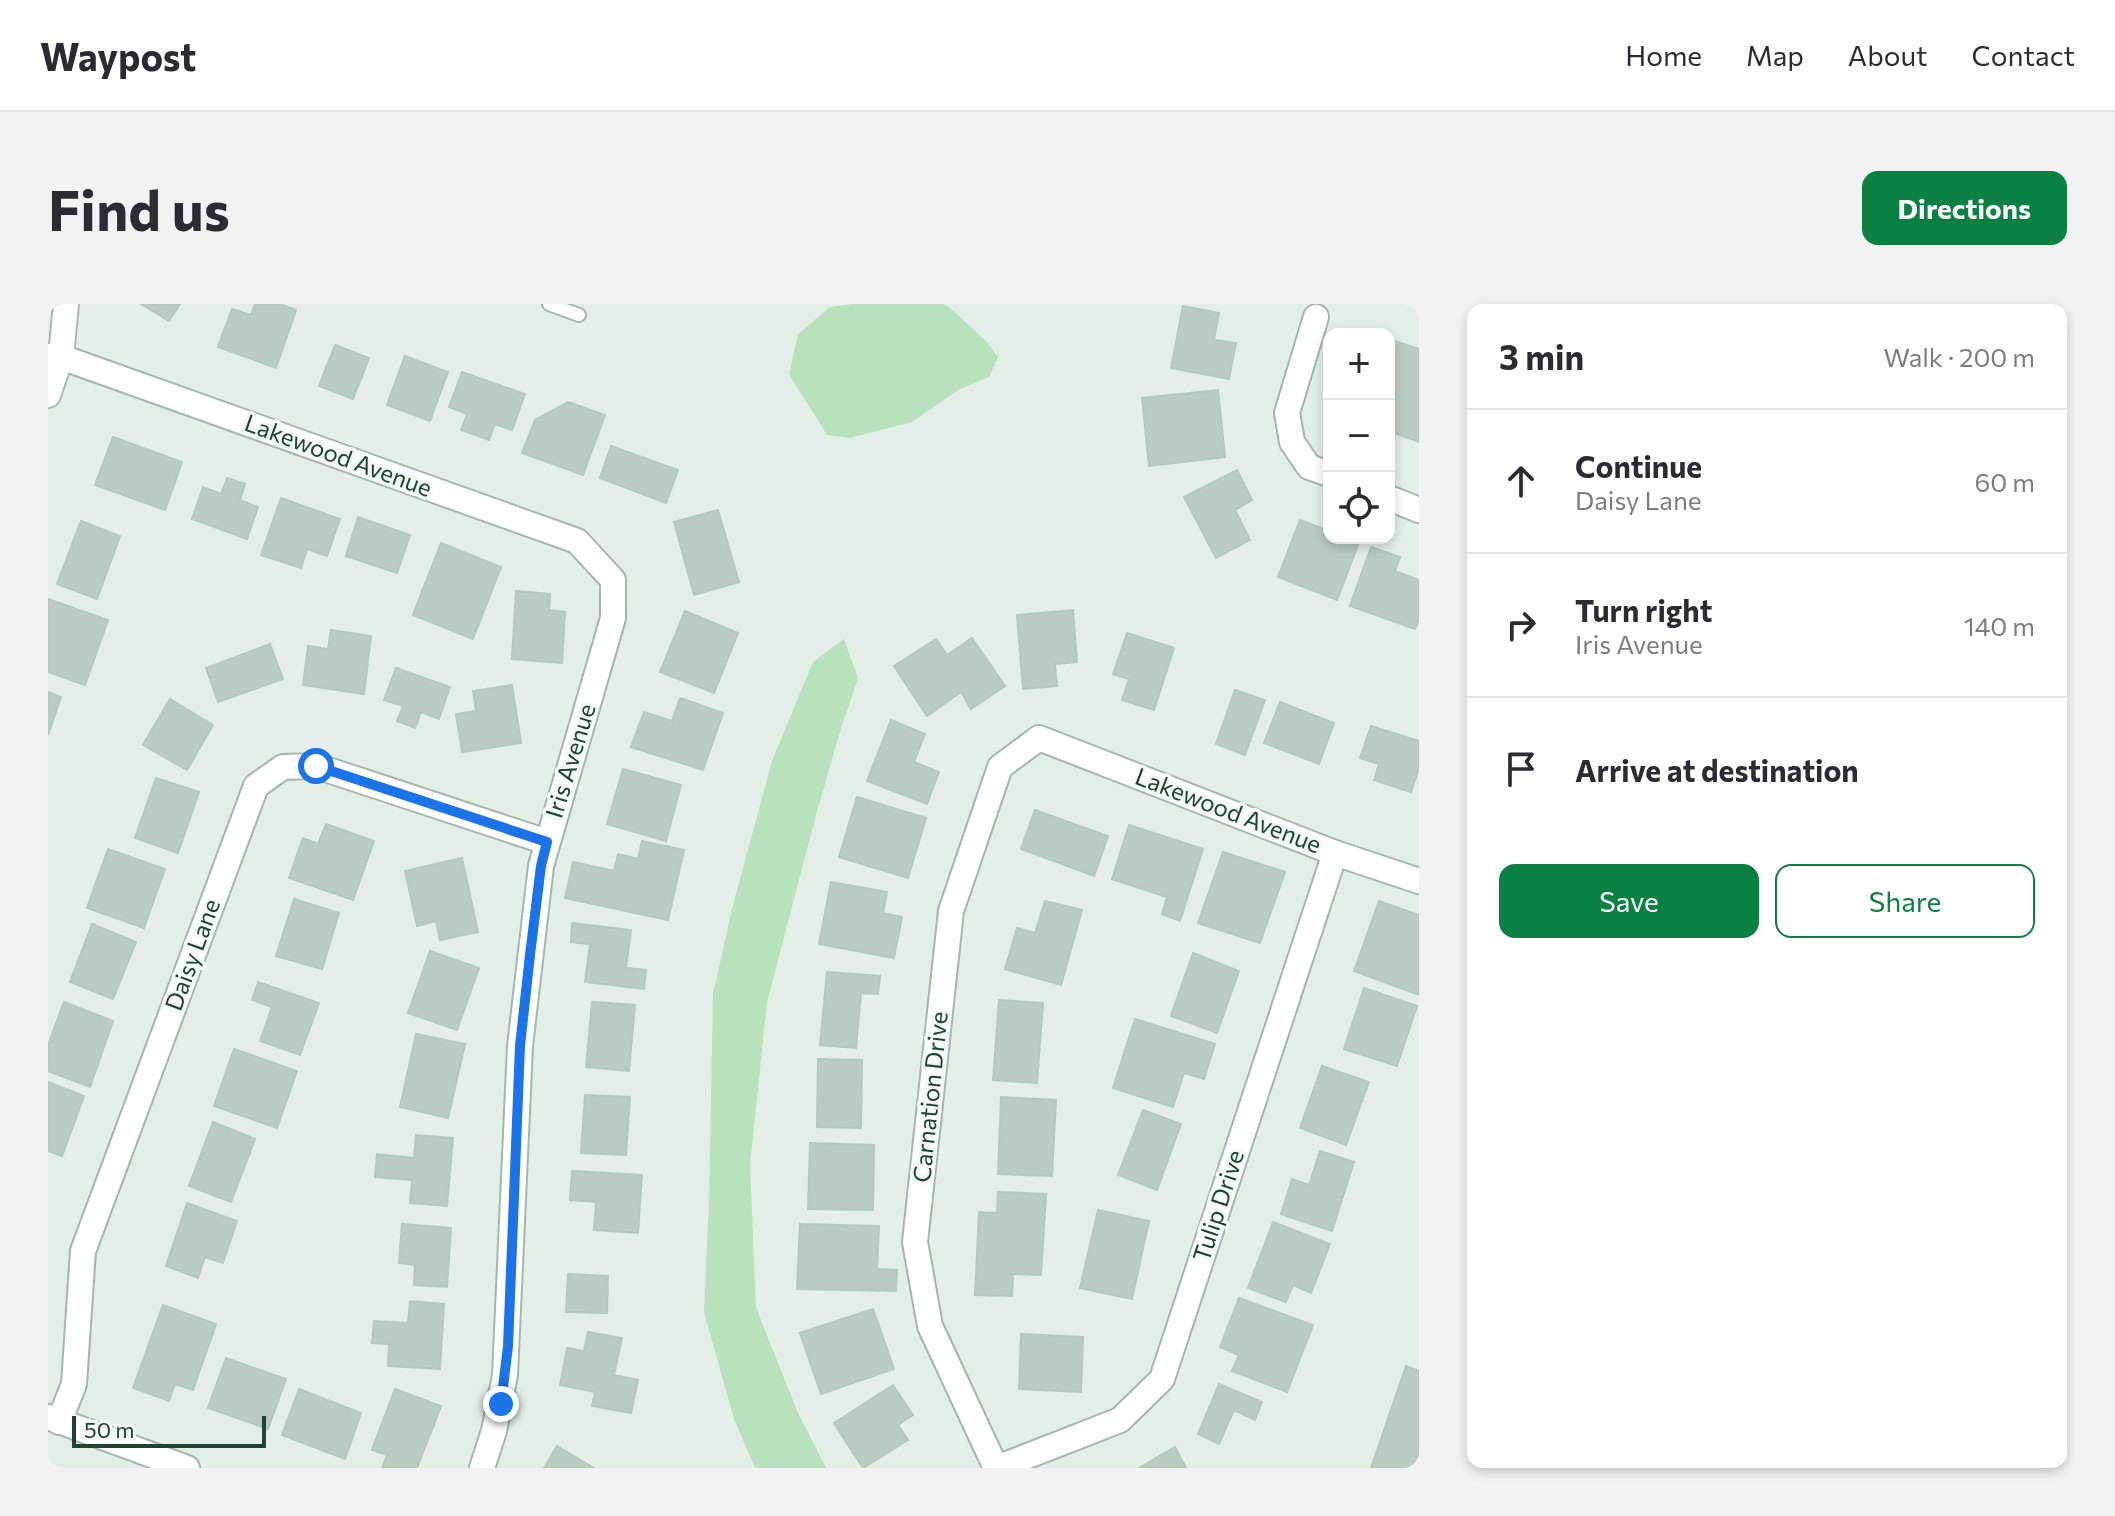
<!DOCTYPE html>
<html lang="en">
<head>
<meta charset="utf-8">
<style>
  :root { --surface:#fff; --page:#f2f2f3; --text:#2b2b33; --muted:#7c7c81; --line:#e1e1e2; --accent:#0b8043 }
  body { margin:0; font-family:Commissioner,sans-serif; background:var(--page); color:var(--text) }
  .controls { position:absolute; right:24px; top:24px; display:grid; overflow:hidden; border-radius:16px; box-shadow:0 4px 12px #0003 }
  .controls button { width:72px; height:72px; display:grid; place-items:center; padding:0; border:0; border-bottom:2px solid var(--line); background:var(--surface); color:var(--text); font:40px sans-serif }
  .scale { position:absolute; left:24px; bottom:20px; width:194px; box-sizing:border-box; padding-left:8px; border:4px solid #204231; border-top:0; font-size:22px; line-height:28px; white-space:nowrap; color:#204231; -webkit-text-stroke:6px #f3faf5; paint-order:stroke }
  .stop { position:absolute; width:24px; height:24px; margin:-18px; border:6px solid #1a73e8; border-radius:50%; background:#fff }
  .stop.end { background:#1a73e8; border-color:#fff; box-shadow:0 2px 8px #0008 }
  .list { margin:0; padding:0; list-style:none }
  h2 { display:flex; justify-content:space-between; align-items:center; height:104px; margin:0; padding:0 32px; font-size:34px }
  h2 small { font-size:26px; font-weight:400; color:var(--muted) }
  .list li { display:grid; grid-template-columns:52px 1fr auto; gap:24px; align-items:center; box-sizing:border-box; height:144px; padding:0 32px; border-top:2px solid var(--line) }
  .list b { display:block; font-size:30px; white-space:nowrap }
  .list p { margin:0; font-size:26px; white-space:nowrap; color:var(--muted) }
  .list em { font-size:26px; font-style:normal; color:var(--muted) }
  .actions { display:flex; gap:16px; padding:24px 32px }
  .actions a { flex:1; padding:18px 0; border:2px solid var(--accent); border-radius:16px; text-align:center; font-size:28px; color:var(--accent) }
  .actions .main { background:var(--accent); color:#fff }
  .icon { flex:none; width:44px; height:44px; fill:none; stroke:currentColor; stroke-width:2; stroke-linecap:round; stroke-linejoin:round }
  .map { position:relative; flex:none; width:1371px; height:1164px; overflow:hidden; border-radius:16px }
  header { display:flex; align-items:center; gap:48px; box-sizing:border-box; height:112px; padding:0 40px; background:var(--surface); border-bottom:2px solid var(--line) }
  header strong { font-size:38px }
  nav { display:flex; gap:44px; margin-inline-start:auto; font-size:28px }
  .intro { display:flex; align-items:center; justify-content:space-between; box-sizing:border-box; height:192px; padding:0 48px }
  h1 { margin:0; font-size:56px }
  .button { padding:20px 36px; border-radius:16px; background:var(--accent); color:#fff; font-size:28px; font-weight:700 }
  main { display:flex; gap:48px; padding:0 48px }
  aside { flex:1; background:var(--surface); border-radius:16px; box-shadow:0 4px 12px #0003 }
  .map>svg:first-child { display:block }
</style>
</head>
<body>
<header>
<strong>Waypost</strong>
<nav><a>Home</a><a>Map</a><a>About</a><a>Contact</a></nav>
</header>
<div class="intro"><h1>Find us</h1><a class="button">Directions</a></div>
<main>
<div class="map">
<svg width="1371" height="1164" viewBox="0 0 1371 1164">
  <rect width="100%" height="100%" fill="#e2eee6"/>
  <!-- green -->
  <g fill="#b8e2bb">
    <path d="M804 0H895L901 3 938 37 950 53 941 73 910 86 864 118 802 134 779 131 741 70 750 30 782 3Z"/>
    <path d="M796 335 810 374 793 424 768 511 719 698 702 861 708 1004 750 1109 778 1164H707L686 1115 656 1008 661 897 665 690 685 601 724 457 765 358Z"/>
  </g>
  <!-- building -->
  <g fill="#baccc1" stroke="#b4c9bb" stroke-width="2">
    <path d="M93 0H132L121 17Z"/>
    <path d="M207 0H232L248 6 228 64 170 43 184 5 203 11Z"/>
    <path d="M1135 2 1171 9 1166 36 1188 39 1181 75 1123 64Z"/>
    <path d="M1341 35 1371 45V138L1341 127Z"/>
    <path d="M287 41 321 54 305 95 271 82Z"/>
    <path d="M357 52 400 68 382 117 339 101Z"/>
    <path d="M414 68 477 90 464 126 447 120 441 136 413 126 419 110 401 103Z"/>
    <path d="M1170 86 1177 153 1101 162 1094 94Z"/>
    <path d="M520 98 557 111 535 171 474 149 487 116Z"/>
    <path d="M65 133 134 158 117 206 47 181Z"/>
    <path d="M563 142 630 166 618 199 552 174Z"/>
    <path d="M1189 166 1204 196 1187 206 1202 236 1168 254 1136 193Z"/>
    <path d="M179 174 197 180 192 196 210 203 199 235 144 215 155 183 173 190Z"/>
    <path d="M233 194 292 215 279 252 259 245 253 264 213 251Z"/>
    <path d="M670 206 691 278 646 291 626 218Z"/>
    <path d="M310 213 362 231 349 269 298 252Z"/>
    <path d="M1252 216 1281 227V234H1299L1311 238 1289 296 1230 273Z"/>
    <path d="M33 217 72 232 49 295 9 280Z"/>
    <path d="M393 239 453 263 425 335 365 311Z"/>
    <path d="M1323 243 1352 253 1347 267 1371 276V315L1367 325 1302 302Z"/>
    <path d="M468 287 502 290 501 306 517 308 514 359 464 355Z"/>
    <path d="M0 295 60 316 37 381 0 368Z"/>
    <path d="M1025 306 1029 358 1007 360 1009 382 975 385 969 311Z"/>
    <path d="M637 307 690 329 666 389 612 368Z"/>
    <path d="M283 326 323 332 316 390 255 381 260 342 280 345Z"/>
    <path d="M1079 329 1126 344 1106 406 1074 396 1081 375 1065 370Z"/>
    <path d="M924 334 957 382 923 405 913 388 879 412 846 362 888 335 899 351Z"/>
    <path d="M222 340 235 375 170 398 158 364Z"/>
    <path d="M348 364 402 383 391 415 373 408 367 424 349 417 355 402 336 396Z"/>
    <path d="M464 381 473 439 414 448 408 410 428 407 425 387Z"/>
    <path d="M1187 386 1217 396 1197 451 1168 440Z"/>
    <path d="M0 388 13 393 0 431Z"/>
    <path d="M632 394 675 409 655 466 583 443 596 408 624 417Z"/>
    <path d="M122 395 165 421 139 466 95 441Z"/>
    <path d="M1232 398 1286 419 1271 460 1216 439Z"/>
    <path d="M843 416 877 430 866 458 891 468 879 500 819 477Z"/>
    <path d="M1323 422 1371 437V464L1363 488 1326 476 1331 460 1312 454Z"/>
    <path d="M575 465 633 481 618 537 559 520Z"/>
    <path d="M108 474 151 488 130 549 87 534Z"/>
    <path d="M809 493 878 514 860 574 791 553Z"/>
    <path d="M987 506 1060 532 1046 572 973 545Z"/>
    <path d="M278 520 326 537 305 596 241 574 255 534 270 540Z"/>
    <path d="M1081 521 1155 545 1132 617 1114 610 1119 593 1064 575Z"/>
    <path d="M594 537 636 546 620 616 517 594 525 558 566 567 570 550 590 555Z"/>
    <path d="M60 545 117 565 96 624 39 604Z"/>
    <path d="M1175 548 1237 568 1212 639 1150 619Z"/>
    <path d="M414 554 430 628 392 636 388 617 369 622 357 567Z"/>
    <path d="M783 578 839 588 835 609 854 613 846 654 771 640Z"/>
    <path d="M246 595 291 609 274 665 228 652Z"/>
    <path d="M997 597 1034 606 1013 681 957 665 969 624 987 629Z"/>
    <path d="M1331 597 1371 611V691L1306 667Z"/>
    <path d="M524 619 583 626 578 664 598 666 596 685 537 678 542 640 523 638Z"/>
    <path d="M44 620 88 638 65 695 22 678Z"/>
    <path d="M382 647 431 664 409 726 360 709Z"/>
    <path d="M1145 649 1191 667 1169 729 1123 712Z"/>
    <path d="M779 668 832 672 830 690 813 689 808 744 772 741Z"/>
    <path d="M210 678 271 699 252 751 212 737 224 703 204 696Z"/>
    <path d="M1316 684 1369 702 1349 762 1296 745Z"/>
    <path d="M951 696 995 699 989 779 945 776Z"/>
    <path d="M16 698 65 717 42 783 0 767V741Z"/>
    <path d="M544 698 587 701 581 767 538 763Z"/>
    <path d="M1087 715 1167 740 1156 775 1136 769 1125 803 1065 784Z"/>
    <path d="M368 730 417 740 400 814 352 803Z"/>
    <path d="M186 745 249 767 229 824 166 802Z"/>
    <path d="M770 755 814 756 813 824 769 823Z"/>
    <path d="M1274 762 1321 778 1298 841 1252 824Z"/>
    <path d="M0 778 36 792 14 852 0 847Z"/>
    <path d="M537 791 582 793 578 851 533 849Z"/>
    <path d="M953 793 1008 796 1004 872 950 870Z"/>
    <path d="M1095 806 1133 820 1109 886 1070 871Z"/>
    <path d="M165 818 207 835 183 898 141 882Z"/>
    <path d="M368 831 405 834 399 902 362 899 364 876 327 873 329 850 366 854Z"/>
    <path d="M762 839 826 841 825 906 760 905Z"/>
    <path d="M1272 847 1306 858 1284 927 1233 910 1244 875 1261 881Z"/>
    <path d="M524 867 594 871 590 929 546 926 548 898 522 896Z"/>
    <path d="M950 888 998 890 993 971 965 970 964 992 927 991 931 908 949 909Z"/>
    <path d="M139 899 189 917 175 959 157 953 150 974 118 962Z"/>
    <path d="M1050 906 1101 917 1084 995 1032 984Z"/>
    <path d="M1225 918 1282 940 1263 989 1245 981 1238 998 1200 984Z"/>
    <path d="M354 920 403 924 399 983 366 981 367 961 351 959Z"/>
    <path d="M752 920 831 922 829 965 849 966 848 987 749 985Z"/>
    <path d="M520 970 560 972 559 1009 518 1008Z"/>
    <path d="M1191 994 1265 1021 1239 1088 1184 1067 1191 1051 1172 1043Z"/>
    <path d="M362 997 396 1000 392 1065 340 1062 341 1040 324 1039 326 1017 360 1019Z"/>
    <path d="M115 1001 168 1020 145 1086 127 1080 121 1097 85 1084Z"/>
    <path d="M825 1005 846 1065 773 1090 752 1029Z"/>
    <path d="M540 1028 574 1034 566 1071 590 1076 583 1109 544 1102 547 1088 512 1081 519 1044 536 1047Z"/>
    <path d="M973 1030 1035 1033 1033 1088 971 1085Z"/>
    <path d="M178 1054 238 1075 220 1125 160 1104Z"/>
    <path d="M1358 1062 1371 1067V1164H1323Z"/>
    <path d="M1171 1080 1214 1098 1207 1116 1186 1106 1171 1140 1150 1130Z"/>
    <path d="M845 1081 865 1111 850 1121 860 1136 815 1164 786 1119Z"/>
    <path d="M251 1085 313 1109 297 1155 234 1131Z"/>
    <path d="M347 1085 393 1102 369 1164H334L339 1151 324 1146Z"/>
    <path d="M509 1142 546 1164H496Z"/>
    <path d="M1127 1143 1138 1164H1091Z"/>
  </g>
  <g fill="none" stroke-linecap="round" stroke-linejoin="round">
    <defs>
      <path id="lane" d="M501 0 531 11"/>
      <g id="street">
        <path d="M1268 13 1239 109 1244 138 1261 163 1281 170"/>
        <path d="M0 52 13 53 529 237 565 276V314L493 562 472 742 457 1071 446 1127 434 1164"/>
        <path d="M1341 194 1371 206"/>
        <path d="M0 1113 139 1164"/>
        <path d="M11 1118 26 1080 35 947 208 482 235 463 268 462 499 538"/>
        <path d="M948 1164 882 1022 867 938 903 607 952 463 991 434 1287 549 1371 577"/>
        <path d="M949 1164 1072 1116 1114 1075 1287 549"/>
      </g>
      <path id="secondary" d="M0 91 13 53 18 0"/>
    </defs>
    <!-- lane casing -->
    <use href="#lane" stroke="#a4b7ac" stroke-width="16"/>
    <!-- street casing -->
    <use href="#street" stroke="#a4b7ac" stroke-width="28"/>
    <!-- secondary casing -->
    <use href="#secondary" stroke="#a2beae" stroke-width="28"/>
    <!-- lane -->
    <use href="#lane" stroke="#fff" stroke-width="12"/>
    <!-- street -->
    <use href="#street" stroke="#fff" stroke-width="24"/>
    <!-- secondary -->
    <use href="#secondary" stroke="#fff" stroke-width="24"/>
  </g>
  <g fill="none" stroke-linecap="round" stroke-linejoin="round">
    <!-- route -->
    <path stroke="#1a73e8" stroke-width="10" d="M268 462 499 538 493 562 482 651 472 742 460 1042 453 1100"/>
  </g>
  <g text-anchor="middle" stroke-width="7" stroke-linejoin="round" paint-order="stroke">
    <!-- street labels -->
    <g font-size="24" fill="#204231" stroke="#f3faf5">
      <text transform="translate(290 152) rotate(20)" y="8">Lakewood Avenue</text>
      <text transform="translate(523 457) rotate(-73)" y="8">Iris Avenue</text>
      <text transform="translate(1180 507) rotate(21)" y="8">Lakewood Avenue</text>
      <text transform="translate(145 651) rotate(-70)" y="8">Daisy Lane</text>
      <text transform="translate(883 793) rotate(-84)" y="8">Carnation Drive</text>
      <text transform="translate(1171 902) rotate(-72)" y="8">Tulip Drive</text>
    </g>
  </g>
</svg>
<div class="controls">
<button>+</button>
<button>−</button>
<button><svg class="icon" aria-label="locate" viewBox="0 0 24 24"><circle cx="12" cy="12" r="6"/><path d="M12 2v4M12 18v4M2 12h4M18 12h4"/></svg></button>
</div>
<div class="scale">50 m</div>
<div class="stop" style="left:268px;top:462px"></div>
<div class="stop end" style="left:453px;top:1100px"></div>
</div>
<aside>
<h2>3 min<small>Walk · 200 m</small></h2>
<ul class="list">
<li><svg class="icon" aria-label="ahead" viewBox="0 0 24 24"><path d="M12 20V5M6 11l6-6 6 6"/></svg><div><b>Continue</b><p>Daisy Lane</p></div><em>60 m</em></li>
<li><svg class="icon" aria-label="right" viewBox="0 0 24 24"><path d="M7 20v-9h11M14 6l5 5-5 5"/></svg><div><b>Turn right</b><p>Iris Avenue</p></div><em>140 m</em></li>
<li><svg class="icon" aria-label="arrive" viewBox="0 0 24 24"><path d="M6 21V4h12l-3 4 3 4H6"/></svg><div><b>Arrive at destination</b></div></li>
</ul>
<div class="actions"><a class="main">Save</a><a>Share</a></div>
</aside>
</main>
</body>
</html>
